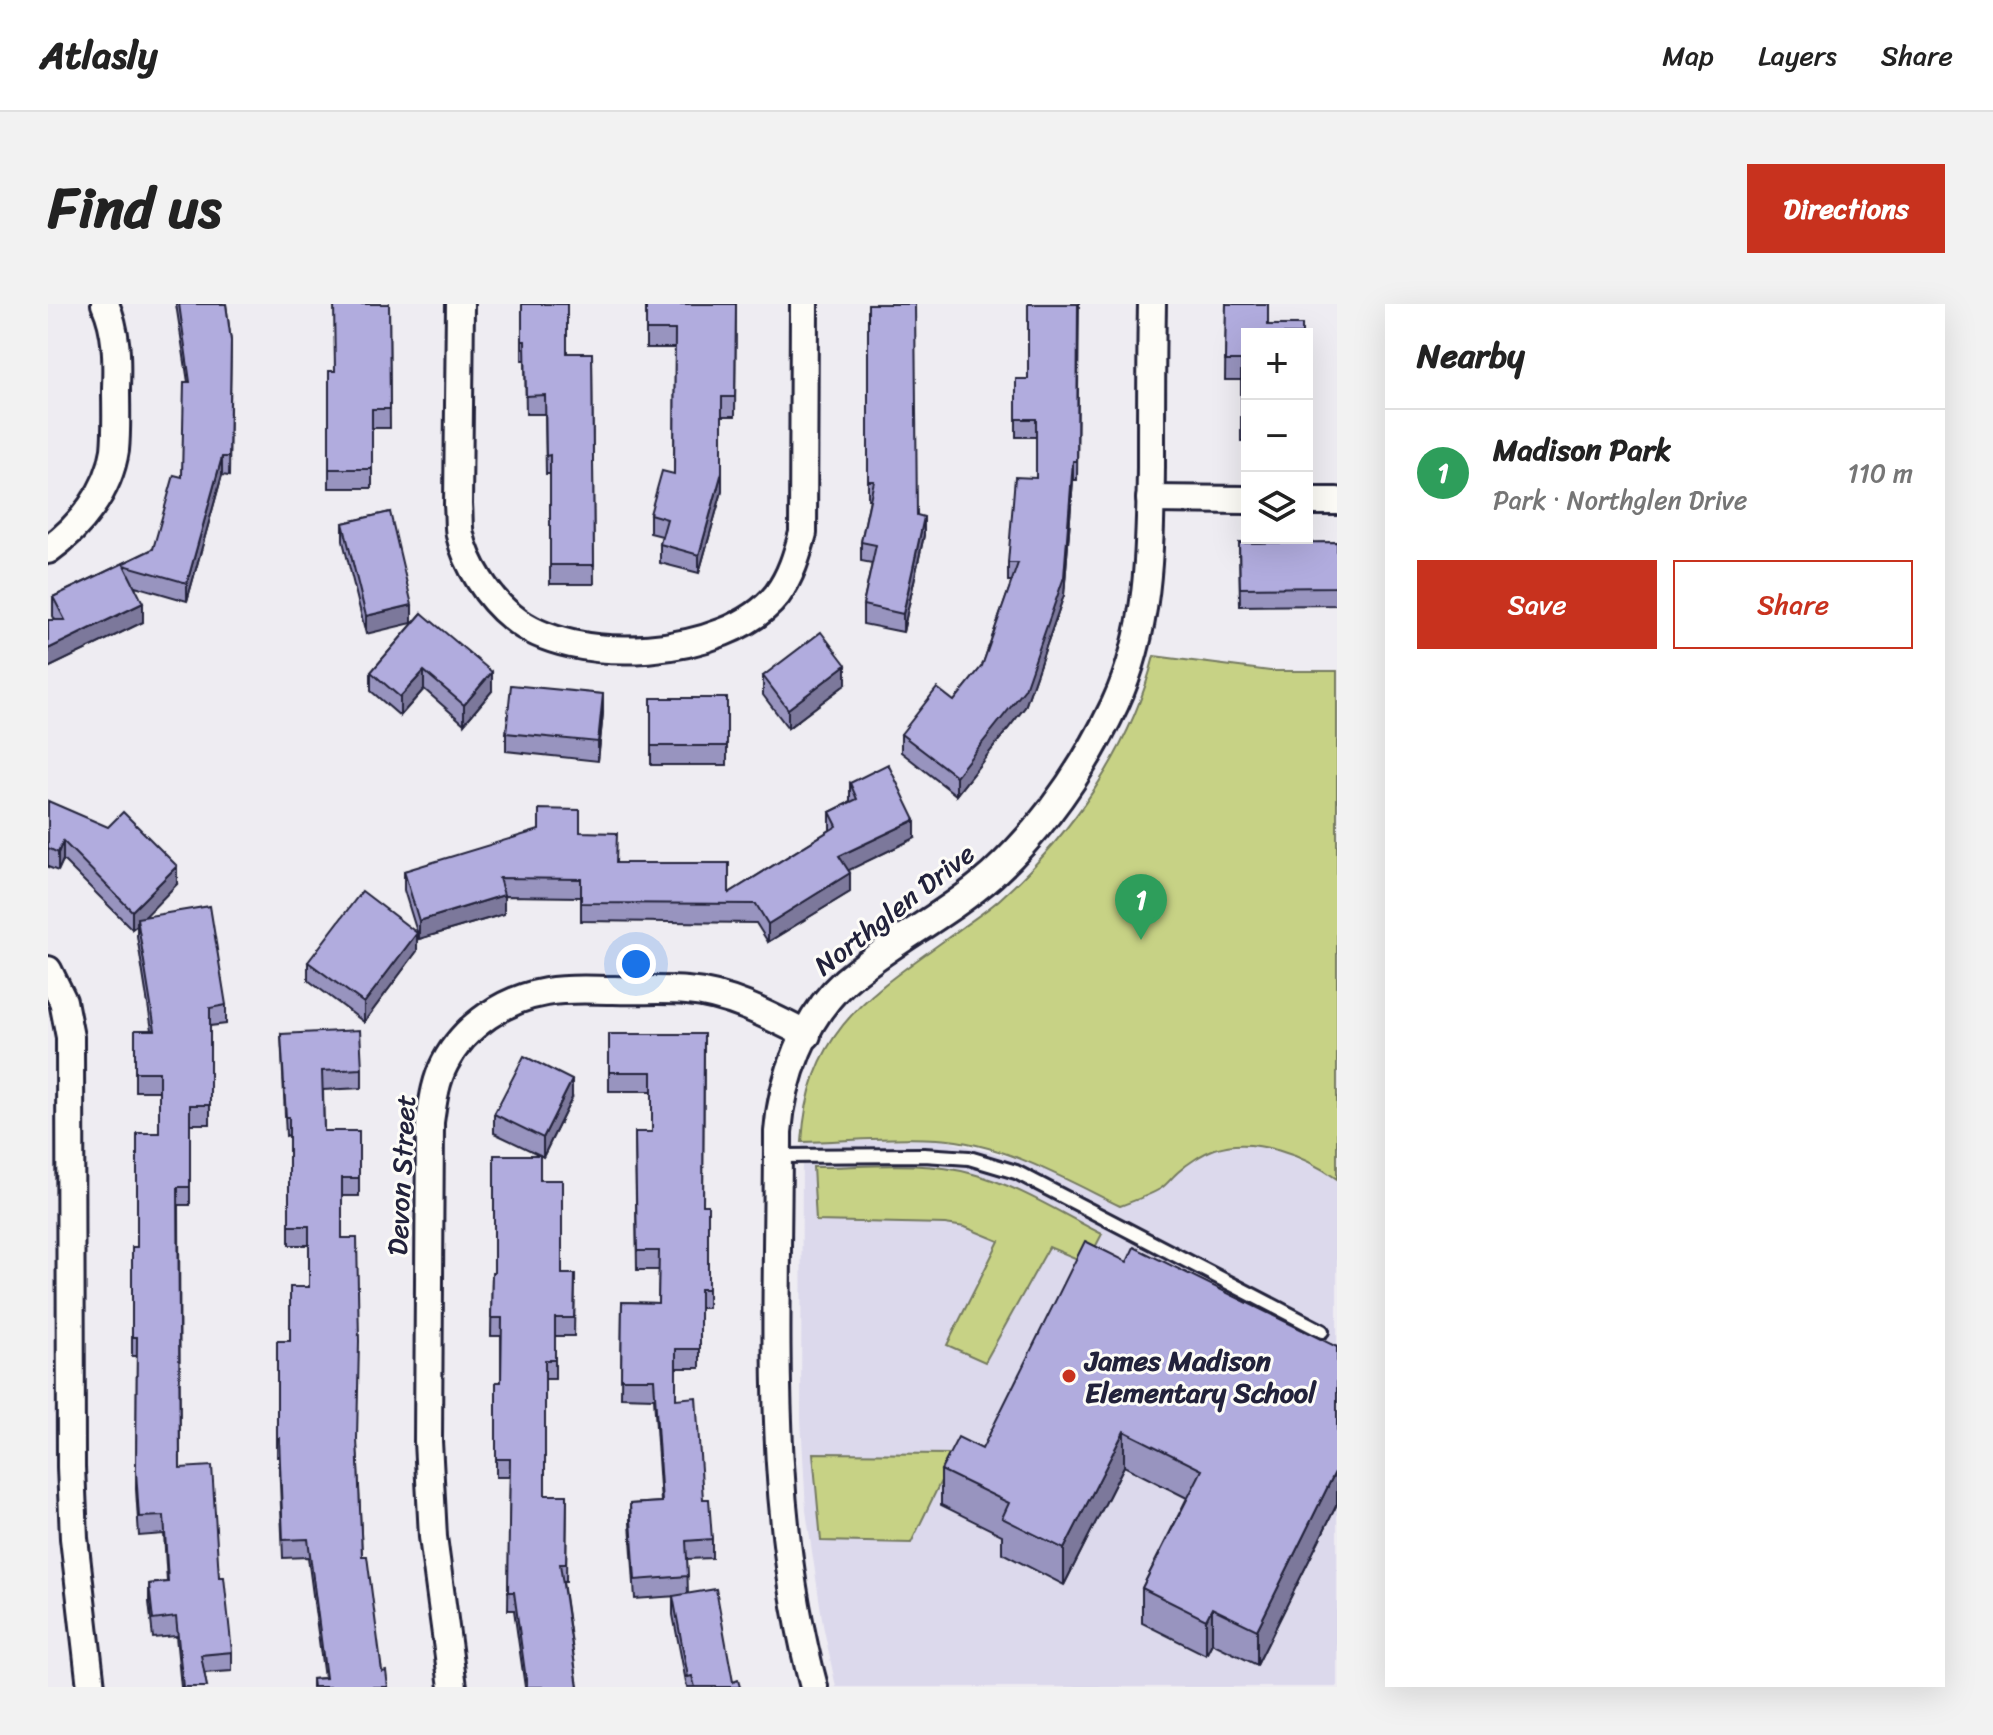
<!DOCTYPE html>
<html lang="en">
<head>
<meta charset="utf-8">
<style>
  :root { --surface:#fff; --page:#f2f2f2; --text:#222; --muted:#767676; --line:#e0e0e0; --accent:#c8321e }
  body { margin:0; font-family:Sriracha,sans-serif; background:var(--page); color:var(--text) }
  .controls { position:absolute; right:24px; top:24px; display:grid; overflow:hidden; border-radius:0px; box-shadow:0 8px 32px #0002 }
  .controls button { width:72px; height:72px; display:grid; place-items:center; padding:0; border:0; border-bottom:2px solid var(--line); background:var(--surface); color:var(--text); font:40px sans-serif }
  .you { position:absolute; left:588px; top:660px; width:28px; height:28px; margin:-20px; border:6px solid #fff; border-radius:50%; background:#1a73e8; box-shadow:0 0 0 12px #1a73e833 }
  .badge { display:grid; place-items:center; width:52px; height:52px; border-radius:50%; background:var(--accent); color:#fff; font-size:26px; font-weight:700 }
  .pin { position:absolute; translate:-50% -66px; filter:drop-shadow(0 2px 4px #0008) }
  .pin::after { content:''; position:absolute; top:42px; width:28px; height:24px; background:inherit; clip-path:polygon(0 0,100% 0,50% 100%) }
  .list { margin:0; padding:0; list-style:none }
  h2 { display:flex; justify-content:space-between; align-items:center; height:104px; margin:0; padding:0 32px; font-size:34px }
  h2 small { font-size:26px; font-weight:400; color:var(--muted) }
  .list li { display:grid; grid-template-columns:52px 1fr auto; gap:24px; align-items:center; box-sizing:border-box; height:128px; padding:0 32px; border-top:2px solid var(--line) }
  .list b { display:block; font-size:30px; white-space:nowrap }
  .list p { margin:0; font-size:26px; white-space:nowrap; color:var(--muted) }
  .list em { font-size:26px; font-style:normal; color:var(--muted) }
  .actions { display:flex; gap:16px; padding:24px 32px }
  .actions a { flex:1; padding:18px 0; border:2px solid var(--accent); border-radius:0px; text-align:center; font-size:28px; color:var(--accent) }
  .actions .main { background:var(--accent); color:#fff }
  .icon { flex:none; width:44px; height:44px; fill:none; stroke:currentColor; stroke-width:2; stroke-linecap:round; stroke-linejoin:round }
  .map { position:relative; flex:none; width:1289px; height:1383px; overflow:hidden; border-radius:0px }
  header { display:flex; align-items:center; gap:48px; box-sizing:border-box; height:112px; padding:0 40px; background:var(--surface); border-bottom:2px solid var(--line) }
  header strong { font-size:38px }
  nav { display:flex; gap:44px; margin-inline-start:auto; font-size:28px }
  .intro { display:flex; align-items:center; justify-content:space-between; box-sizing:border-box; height:192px; padding:0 48px }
  h1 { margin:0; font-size:56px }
  .button { padding:20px 36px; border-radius:0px; background:var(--accent); color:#fff; font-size:28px; font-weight:700 }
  main { display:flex; gap:48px; padding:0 48px }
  aside { flex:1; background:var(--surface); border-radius:0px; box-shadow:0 8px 32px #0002 }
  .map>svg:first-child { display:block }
</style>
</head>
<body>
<header>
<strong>Atlasly</strong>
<nav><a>Map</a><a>Layers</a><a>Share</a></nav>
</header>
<div class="intro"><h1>Find us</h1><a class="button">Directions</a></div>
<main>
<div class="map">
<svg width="1289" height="1383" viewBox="0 0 1289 1383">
  <rect width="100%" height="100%" fill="#eeecf2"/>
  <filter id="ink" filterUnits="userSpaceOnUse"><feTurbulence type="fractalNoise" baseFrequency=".0125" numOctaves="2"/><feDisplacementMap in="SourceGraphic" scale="16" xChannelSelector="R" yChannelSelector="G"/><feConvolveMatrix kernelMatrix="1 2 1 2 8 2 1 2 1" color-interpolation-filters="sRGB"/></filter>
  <g filter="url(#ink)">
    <!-- built -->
    <path fill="#dcd9ec" d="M891 835 978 857 1072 902 1114 884 1131 867 1165 845 1182 843 1205 841 1236 849 1277 867 1289 875V1383H788L775 1321 758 1207 753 1115 754 838Z"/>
    <!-- green -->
    <g fill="#c7d285" stroke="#747a60" stroke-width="2">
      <path d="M1106 352 1222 367H1289V875C1257 852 1206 832 1167 845 1155 849 1139 860 1130 868 1124 873 1119 881 1112 885 1100 892 1085 897 1072 902 1015 874 955 839 889 835 844 832 798 837 754 838 761 723 824 689 908 628 922 617 939 607 952 595 1023 531 1083 445 1106 352Z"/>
      <path d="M765 863C817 863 875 856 925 870 971 882 1012 909 1054 930L1039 959 1001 943 937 1058 899 1041 951 937 917 923 897 920 768 917Z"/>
      <path d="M765 1149 906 1150 863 1239 773 1237Z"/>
    </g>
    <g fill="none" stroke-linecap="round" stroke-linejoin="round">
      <defs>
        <path id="lane" d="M730 852 876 851 921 854 968 868 1274 1027"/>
        <g id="street">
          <path d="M412 0 410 201C411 210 410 222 412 231 419 261 440 294 464 313 524 364 679 354 729 291 743 272 749 251 755 229L756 0"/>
          <path d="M1102 195 1199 196"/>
          <path d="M1259 197H1289"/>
          <path d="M0 246C32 223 61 187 67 146 69 126 68 105 68 85 69 55 69 27 57 0"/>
          <path d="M0 666 15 697 22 733 23 1163 26 1234 43 1383"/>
          <path d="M405 1383 385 1233 380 1137 382 818C385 798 387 778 397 759 417 721 457 695 498 688 520 684 544 686 566 686 590 687 615 685 639 687 681 690 722 712 759 731"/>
          <path d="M766 1383C717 1202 730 1014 730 828 734 775 756 714 797 677 842 638 899 611 944 571 995 524 1037 463 1067 400 1102 325 1102 244 1103 163 1103 109 1103 54 1104 0"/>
        </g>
      </defs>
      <!-- lane casing -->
      <use href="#lane" stroke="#22223b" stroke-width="18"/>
      <!-- street casing -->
      <use href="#street" stroke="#22223b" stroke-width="32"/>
      <!-- lane -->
      <use href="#lane" stroke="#fdfcf7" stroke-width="12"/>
      <!-- street -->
      <use href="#street" stroke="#fdfcf7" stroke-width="26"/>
    </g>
    <!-- wall -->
    <g fill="#9894bf" stroke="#22223b" stroke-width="2">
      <path d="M128 0H178L183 37 181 172 174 171 139 297 87 282 95 318 0 364V316H7L5 312V293L105 245 134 173 140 78Z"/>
      <path d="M341 0 342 124H324V184H281V67H287Z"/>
      <path d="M474 0 519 49H544L546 280H502V170H498L497 110H478L477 56H474Z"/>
      <path d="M598 0H688L687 112H674V187L651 269 612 259V240L614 232 602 229V210L626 170 627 44H598Z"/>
      <path d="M820 0 869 211 876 231 855 328 815 320V301L824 259 813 257V238L822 195H820Z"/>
      <path d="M1031 0 1029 176H1025L1016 291 977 403 908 491 853 448V430L906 397 934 362 964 277H960V259L988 174V133H968V75H980Z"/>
      <path d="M1178 0 1199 30V137H1193V76H1177Z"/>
      <path d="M342 208 318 330 295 237V219Z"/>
      <path d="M1191 239 1289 251V301L1192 302Z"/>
      <path d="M374 309 444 387 416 420 376 385 352 412 323 387V368Z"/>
      <path d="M715 372 798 380 740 424 715 391Z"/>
      <rect x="603" y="394" width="76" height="67"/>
      <path d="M555 409 550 457 458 447V429Z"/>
      <path d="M802 479 867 534 800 566 802 588 720 638 708 619 533 617V593L456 592V610L371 635 369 630V647L316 718 260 676V658L369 628 356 586V567L532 528 568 559 681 589 782 526V508L802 498Z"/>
      <path d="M0 497 129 580 97 612 178 701V720L162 722V820H142V901H131L132 1164 171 1273 184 1348V1367L156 1369 159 1383H133L128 1332 105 1334 101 1298V1280L119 1278 116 1230 91 1232 88 1185 89 1052H84V943H89L111 829V787H87V726H104L89 632V621L84 625 15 556 10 567 0 563Z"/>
      <path d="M233 730 314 765V784L275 786 276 827H311V892H294V934L309 1141 314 1252 334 1368 340 1383H264V1375L276 1374 260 1253 235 1254 231 1153H229V1037H242L261 983V941H241V831L238 832Z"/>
      <path d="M561 730H656L655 901H660V1004H652V1064H628V1095L664 1235V1254L639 1255 640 1290 685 1378 692 1383H639L625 1311V1292H629L587 1295 582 1219V1200L613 1198 606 1094 573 1093 574 998 610 999 611 966H589L587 828H604V787H561Z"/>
      <path d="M524 794 495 853 492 851V876L514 970H527L526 1032H507V1075H497V1191H519L518 1278H515L530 1383H477L466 1306H460L462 1173H448V1078H453V1032H443L444 969H446L492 851 446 829V810Z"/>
      <path d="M1079 958 1289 1043V1200L1209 1361 1164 1339 1158 1351 1094 1319V1284L1139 1194 1076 1162 1016 1281 954 1249V1231L893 1201V1166L934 1145Z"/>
    </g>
    <!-- shaded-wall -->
    <g fill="#7c789b" stroke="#22223b" stroke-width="2">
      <path d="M174 153V171L139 297V279Z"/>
      <path d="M1025 157V176L1016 291 977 403 908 491V472Z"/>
      <path d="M674 168V187L651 269V251Z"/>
      <path d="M876 213V231L855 328V310Z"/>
      <path d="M95 299V318L0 364V345Z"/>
      <path d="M364 301V319L318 330V312Z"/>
      <path d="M798 361V380L740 424V405Z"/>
      <path d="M376 367V385L352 412V393Z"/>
      <path d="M444 368V387L416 420V401Z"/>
      <path d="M555 390V409L550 457V438Z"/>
      <path d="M867 516V534L791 571V552Z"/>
      <path d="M15 537V556L10 567V549Z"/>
      <path d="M129 562V580L90 620 89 614V621L84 625V607Z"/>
      <path d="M802 569V588L720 638V620Z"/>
      <path d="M456 591V610L371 635V617Z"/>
      <path d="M369 629V647L316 718V699Z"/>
      <path d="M524 776V794L495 853V834Z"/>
      <path d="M1076 1127V1162L1016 1281V1245Z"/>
      <path d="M1289 1164V1200L1209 1361V1326Z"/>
      <path d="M1164 1304V1339L1158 1351V1316Z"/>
    </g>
    <!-- building -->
    <g fill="#b1acde" stroke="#22223b" stroke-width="2">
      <path d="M131 0H178L183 37 181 153H174L139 279 76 261 95 299 0 345V316H17L5 293 105 245 126 171 134 173 136 78H142Z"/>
      <path d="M286 0H341L342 105H324V165H281V67H287Z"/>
      <path d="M474 0H519V49H544L546 261H502V151L498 152 497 91 478 92 477 37H474Z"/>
      <path d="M598 0H688L687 93H674V168L651 251 612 240 619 215 602 210 614 167 626 170 627 26H598Z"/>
      <path d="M820 0H867L869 211 876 213 855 310 815 301 828 241 813 238 826 177H820Z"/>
      <path d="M980 0H1030L1029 157H1025L1016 273 977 385 908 472 853 430 889 384 906 397 934 362 970 259H960L967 173 988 174V115H968V75H980Z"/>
      <path d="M1178 0H1220V21H1254V30H1199V119H1193V57H1177Z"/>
      <path d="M342 208 364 301 318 312 295 219Z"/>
      <path d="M1289 238V283L1192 284 1191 239Z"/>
      <path d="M374 309 444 368 416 401 376 367 352 393 323 368Z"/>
      <path d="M773 328 798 361 740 405 715 372Z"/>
      <path d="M463 381 555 390 550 438 458 429Z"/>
      <rect x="603" y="394" width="76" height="48"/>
      <path d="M840 460 867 516 791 552 802 569 720 620 708 600 533 599V575L451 574 456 591 371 617 356 567 491 526V505L532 506V528L569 529 568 559H681V589L789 522 782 508 809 495 802 479Z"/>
      <path d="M0 497 60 523 75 508 129 562 84 607 15 537 10 549 0 544Z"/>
      <path d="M314 587 369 629 316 699 260 658Z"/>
      <path d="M162 602 178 701 162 704V801H142V883H130L132 1164 164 1162 171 1273H176L184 1348 153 1351 159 1383H135L128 1313 105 1316 101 1280 120 1278 116 1212 91 1213 88 1167 89 1033H84V943H89V829H111V768H87V726H107L89 614Z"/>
      <path d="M312 726 314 765 274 767 276 827H311V874H294V934H309L311 1037 309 1135 314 1252H319L334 1368 338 1367 340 1383H265L264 1375 278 1374 260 1235 235 1236 231 1134H229V1037H242V983H261V922H241V813H238L233 730Z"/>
      <path d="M561 730H656L655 901H660V985H652V1045H628V1095L648 1093 655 1195H661L664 1235 638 1237 640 1272 587 1276 582 1200 614 1198 606 1075H573L574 998 610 999 611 947H589L587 828H604V768H561Z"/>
      <path d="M476 752 524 776 495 834 446 810Z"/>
      <path d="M446 851H492V876H514V970H527L526 1014H507V1056H497V1191H519L518 1260H512L530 1383H479L466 1288H460L462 1155H448V1078H453L454 1014H443L444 969H446Z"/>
      <path d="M1037 937 1079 958 1086 943 1289 1043V1164L1209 1326 1164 1304 1158 1316 1094 1284 1154 1166 1076 1127 1016 1245 954 1214 961 1199 893 1166 910 1133 934 1145Z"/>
      <path d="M668 1285 685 1378 690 1376 692 1383H647L644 1372 640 1373 625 1292Z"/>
    </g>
  </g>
  <!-- markers -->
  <circle fill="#c8321e" stroke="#fdfcf7" stroke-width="3" cx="1021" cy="1072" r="8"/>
  <g text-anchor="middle" stroke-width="6" stroke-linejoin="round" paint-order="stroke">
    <!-- street labels -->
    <g font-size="28" fill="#22223b" stroke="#fdfcf7">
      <text transform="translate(846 605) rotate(-38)" y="10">Northglen Drive</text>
      <text transform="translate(353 871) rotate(-87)" y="10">Devon Street</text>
    </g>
    <!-- poi labels -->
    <g font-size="28" font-weight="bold" fill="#22223b" stroke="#fdfcf7" text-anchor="start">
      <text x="1037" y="1066">James Madison<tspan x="1037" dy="32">Elementary School</tspan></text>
    </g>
  </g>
</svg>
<div class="controls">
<button>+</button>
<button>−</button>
<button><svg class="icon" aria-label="layers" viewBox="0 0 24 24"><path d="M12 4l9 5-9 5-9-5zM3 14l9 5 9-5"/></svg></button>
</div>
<div class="you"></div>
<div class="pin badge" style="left:1093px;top:636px;background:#2e9e5b">1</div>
</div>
<aside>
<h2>Nearby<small></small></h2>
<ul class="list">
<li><span class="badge" style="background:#2e9e5b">1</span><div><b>Madison Park</b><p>Park · Northglen Drive</p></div><em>110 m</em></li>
</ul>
<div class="actions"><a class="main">Save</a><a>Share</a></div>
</aside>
</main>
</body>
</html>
